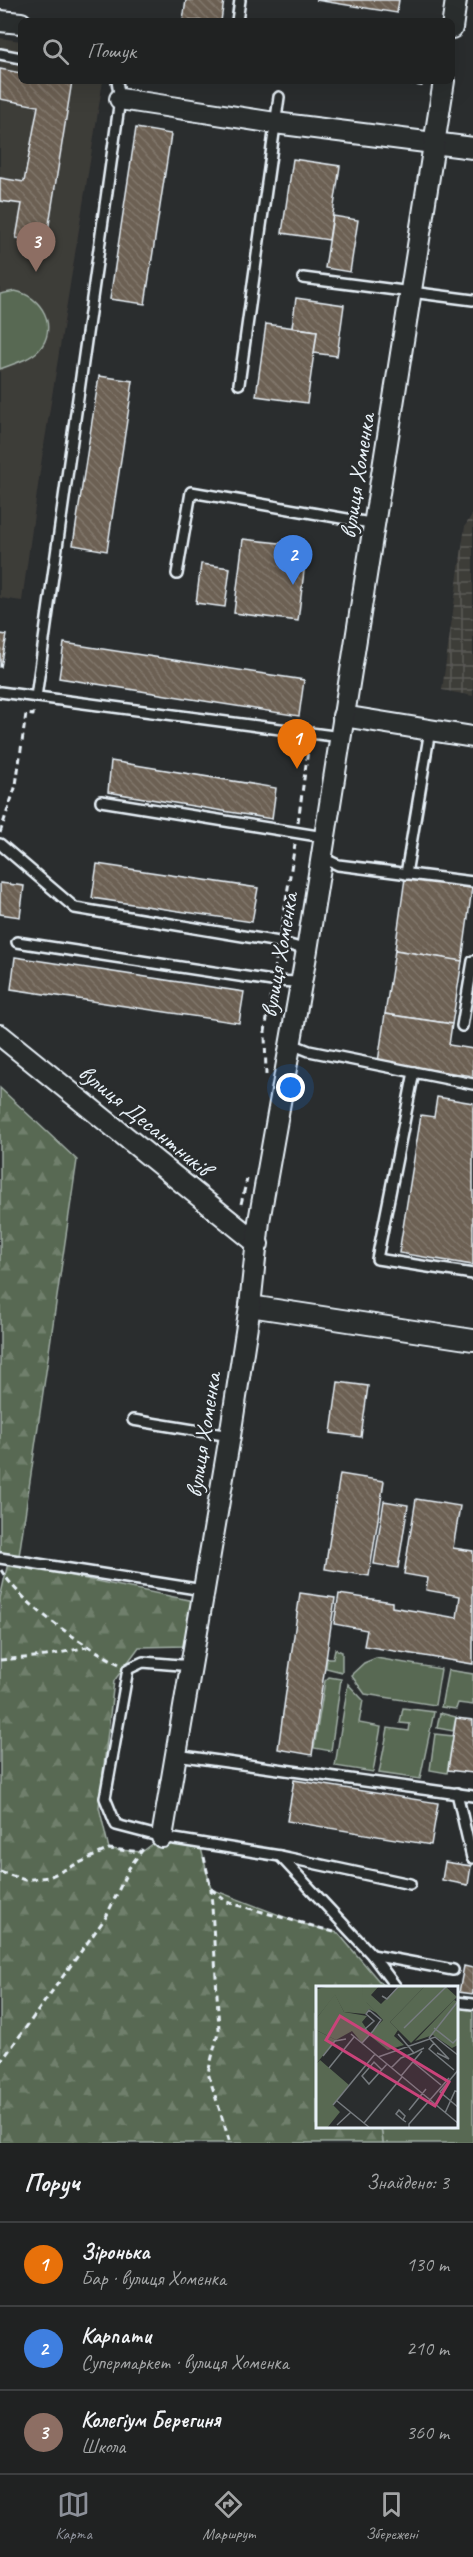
<!DOCTYPE html>
<html lang="uk">
<head>
<meta charset="utf-8">
<style>
  :root { --surface:#202222; --page:#282a2a; --text:#f1f3f6; --muted:#a2a4a5; --line:#3d3f40; --accent:#8c9099 }
  body { margin:0; font-family:Caveat,sans-serif; background:var(--page); color:var(--text) }
  .you { position:absolute; left:291px; top:1088px; width:21px; height:21px; margin:-15px; border:4px solid #fff; border-radius:50%; background:#1a73e8; box-shadow:0 0 0 9px #1a73e833 }
  .badge { display:grid; place-items:center; width:39px; height:39px; border-radius:50%; background:var(--accent); color:#fff; font-size:20px; font-weight:700 }
  .pin { position:absolute; translate:-50% -50px; filter:drop-shadow(0 2px 3px #0008) }
  .pin::after { content:''; position:absolute; top:32px; width:21px; height:18px; background:inherit; clip-path:polygon(0 0,100% 0,50% 100%) }
  .list { margin:0; padding:0; list-style:none }
  h2 { display:flex; justify-content:space-between; align-items:center; height:78px; margin:0; padding:0 24px; font-size:26px }
  h2 small { font-size:20px; font-weight:400; color:var(--muted) }
  .list li { display:grid; grid-template-columns:39px 1fr auto; gap:18px; align-items:center; box-sizing:border-box; height:84px; padding:0 24px; border-top:2px solid var(--line) }
  .list b { display:block; font-size:22px; white-space:nowrap }
  .list p { margin:0; font-size:20px; white-space:nowrap; color:var(--muted) }
  .list em { font-size:20px; font-style:normal; color:var(--muted) }
  .icon { flex:none; width:33px; height:33px; fill:none; stroke:currentColor; stroke-width:2; stroke-linecap:round; stroke-linejoin:round }
  .map { position:relative; flex:none; width:473px; height:2143px; overflow:hidden }
  .search { position:absolute; background:var(--surface); box-shadow:0 6px 24px #0002; left:18px; right:18px; top:18px; height:66px; display:flex; align-items:center; gap:15px; box-sizing:border-box; padding:0 21px; border-radius:9px; color:var(--muted); font-size:22px }
  .sheet { height:330px; background:var(--surface) }
  nav { display:flex; justify-content:space-around; align-items:center; box-sizing:border-box; height:84px; border-top:2px solid var(--line); background:var(--surface); font-size:16px; color:var(--muted) }
  nav a { display:grid; justify-items:center; gap:3px }
  nav .on { color:var(--accent) }
  .map>svg:first-child { display:block }
</style>
</head>
<body>
<div class="map">
<svg width="473" height="2143" viewBox="0 0 473 2143">
  <defs>
    <pattern id="industrial-grid" width="8" height="8" patternUnits="userSpaceOnUse" patternTransform="scale(1.5)"><rect width="8" height="8" fill="#3e3c39"/><path d="M0 4h8M4 0v8" fill="none" stroke="#5a5956"/></pattern>
    <pattern id="forest-firs" width="22" height="20" patternUnits="userSpaceOnUse" patternTransform="scale(1.5)"><rect width="22" height="20" fill="#586952"/><path d="M5 1l3.5 6h-7zM16 11l3.5 6h-7z" fill="#707f6c"/></pattern>
    <pattern id="building-back-hatch" width="6" height="6" patternUnits="userSpaceOnUse" patternTransform="scale(1.5)"><rect width="6" height="6" fill="#6c6053"/><path d="M-1 5l2 2M0 0l6 6M5-1l2 2" fill="none" stroke="#81776c"/></pattern>
  </defs>
  <rect width="100%" height="100%" fill="#2a2d2e"/>
  <filter id="ink" filterUnits="userSpaceOnUse"><feTurbulence type="fractalNoise" baseFrequency=".0167" numOctaves="2"/><feDisplacementMap in="SourceGraphic" scale="12" xChannelSelector="R" yChannelSelector="G"/><feConvolveMatrix kernelMatrix="1 2 1 2 8 2 1 2 1" color-interpolation-filters="sRGB"/></filter>
  <g filter="url(#ink)">
    <!-- built -->
    <path fill="#3e3c39" d="M0 38 21 41V81H103L41 464 22 601 0 598Z"/>
    <!-- industrial -->
    <path fill="url(#industrial-grid)" d="M473 513V696L442 690 465 526Z"/>
    <!-- grass -->
    <g fill="#586952" stroke="#a0ada5" stroke-width="1.5">
      <path d="M15 291C42 296 59 327 39 350 29 360 13 364 0 369V294Z"/>
      <path d="M335 1649 342 1652V1672L326 1668 327 1658H333Z"/>
      <path d="M376 1658 441 1669 435 1705 365 1694 351 1675 364 1663Z"/>
      <path d="M448 1670 473 1674V1705L458 1703 456 1709 441 1707Z"/>
      <path d="M329 1677 341 1679 331 1751 314 1748 325 1681Z"/>
      <path d="M348 1684 363 1700 359 1723 381 1727 373 1772 335 1766Z"/>
      <path d="M403 1708 434 1712 420 1779 379 1773 388 1728 409 1731 410 1724 400 1723Z"/>
      <path d="M440 1713 456 1717 453 1731 437 1728Z"/>
      <path d="M435 1734 453 1736 447 1773 430 1770Z"/>
      <path d="M457 2008 473 2009V2143H383L381 2127 456 2126Z"/>
    </g>
    <!-- forest -->
    <g fill="url(#forest-firs)" stroke="#a0ada5" stroke-width="1.5">
      <path d="M0 1088 77 1160 19 1556 0 1552Z"/>
      <path d="M8 1563 194 1601 185 1646 139 1647 114 1681 99 1807 109 1849 142 1852 162 1837 200 1844 211 1889 303 1924 338 1933 384 1987H317V2126L381 2127 383 2143H0V1598Z"/>
    </g>
    <!-- building -->
    <g fill="url(#building-back-hatch)" stroke="#e8f1f8" stroke-width="1.5">
      <path d="M186 0H224L221 21H183Z"/>
      <path d="M316 0H399L397 13Z"/>
      <path d="M0 69 21 73V81H72L46 243 16 238 22 204 0 201V178L24 182 38 106 0 99Z"/>
      <path d="M136 128 171 134 145 304 110 299Z"/>
      <path d="M293 159 340 166 329 240 282 233Z"/>
      <path d="M333 216 358 220 350 272 325 268Z"/>
      <path d="M296 298 344 305 337 356 314 353 317 331 292 327Z"/>
      <path d="M266 324 317 331 307 403 256 396Z"/>
      <path d="M99 376 133 381 107 551 73 545Z"/>
      <path d="M243 539 307 546 298 621 234 613Z"/>
      <path d="M201 564 230 568 225 607 196 603Z"/>
      <path d="M0 634 7 635 1 667H0Z"/>
      <path d="M64 643 304 680 299 716 59 678Z"/>
      <path d="M111 761 276 788 272 819 108 792Z"/>
      <path d="M97 864 258 888 252 922 92 898Z"/>
      <path d="M405 878 472 888 462 961 395 950Z"/>
      <path d="M0 883 24 886 20 917 0 914Z"/>
      <path d="M395 950 462 961 452 1024 385 1014Z"/>
      <path d="M15 957 244 992 239 1023 11 989Z"/>
      <path d="M385 1014 452 1024 449 1045 473 1049V1076L378 1062Z"/>
      <path d="M437 1097 473 1103V1265L399 1253 421 1115 434 1117Z"/>
      <path d="M338 1382 368 1386 361 1437 331 1433Z"/>
      <path d="M340 1474 384 1481 369 1576 325 1569Z"/>
      <path d="M416 1499 460 1506 453 1548 473 1551V1664L364 1646 367 1630 334 1624 339 1594 392 1602V1607L457 1618 460 1596 426 1590 428 1578 404 1574Z"/>
      <path d="M384 1501 408 1505 398 1568 374 1564Z"/>
      <path d="M300 1593 335 1598 312 1755 278 1749Z"/>
      <path d="M456 1718 473 1720V1773L448 1770Z"/>
      <path d="M294 1780 438 1803 431 1845 287 1821Z"/>
      <path d="M445 1862 471 1866 468 1885 442 1880Z"/>
      <path d="M464 1966 473 1968V1994L459 1992Z"/>
    </g>
    <g fill="none" stroke-linecap="round" stroke-linejoin="round">
      <defs>
        <g id="lane">
          <path d="M237 21 240 0"/>
          <path d="M0 54 21 58"/>
          <path d="M303 278 473 300"/>
          <path d="M239 384 279 97"/>
          <path d="M177 574 191 492 376 524"/>
          <path d="M0 692 341 737"/>
          <path d="M36 697 120 99 117 81"/>
          <path d="M101 801 324 837"/>
          <path d="M0 844 75 908 279 942 307 950"/>
          <path d="M321 857 338 865 473 882"/>
          <path d="M406 874 430 730"/>
          <path d="M17 942 272 981 300 982"/>
          <path d="M462 1026 473 961"/>
          <path d="M289 1043 309 1051 473 1084"/>
          <path d="M414 1072 377 1259 473 1274"/>
          <path d="M133 1420 230 1436"/>
          <path d="M0 1558 203 1590"/>
          <path d="M192 1666 143 1662 128 1669 105 1798 116 1825 162 1837 280 1856 410 1884"/>
          <path d="M176 1755 473 1796"/>
          <path d="M457 1793 472 1858"/>
          <path d="M280 1856 372 1955 396 1987"/>
          <path d="M372 1955 453 1970"/>
          <path d="M456 2002 473 2004"/>
        </g>
        <g id="street">
          <path d="M0 21 21 23"/>
          <path d="M452 28 456 0"/>
          <path d="M120 99 275 123 473 148"/>
          <path d="M343 716 473 737"/>
          <path d="M0 1035 258 1244"/>
          <path d="M250 1306 473 1340"/>
          <path d="M162 1837 230 1436 250 1306 259 1221 307 950 444 81"/>
        </g>
      </defs>
      <!-- lane casing -->
      <use href="#lane" stroke="#e8f1f8" stroke-width="14"/>
      <!-- street casing -->
      <use href="#street" stroke="#e8f1f8" stroke-width="24"/>
      <!-- path -->
      <g stroke="#e8f1f8" stroke-width="3" stroke-dasharray="6 4.5" stroke-linecap="butt">
        <path d="M396 81 426 86"/>
        <path d="M298 822 309 743"/>
        <path d="M0 833 16 785 26 714 33 715 34 708"/>
        <path d="M281 932 295 844"/>
        <path d="M274 971 277 953"/>
        <path d="M266 1075 265 1032 271 992"/>
        <path d="M241 1204 247 1179"/>
        <path d="M1 1570C24 1607 80 1643 119 1664"/>
        <path d="M0 1660 46 1656 87 1647"/>
        <path d="M204 1857 211 1889 219 2029 208 2073 230 2143"/>
        <path d="M0 1872 25 1880 49 1877 109 1849 142 1852"/>
        <path d="M211 1889 227 1902 334 1932"/>
        <path d="M0 2063 106 1917 129 1868 145 1846"/>
      </g>
      <!-- lane -->
      <use href="#lane" stroke="#2a2d2e" stroke-width="9"/>
      <!-- street -->
      <use href="#street" stroke="#2a2d2e" stroke-width="20"/>
    </g>
  </g>
  <g text-anchor="middle" stroke-width="5" stroke-linejoin="round" paint-order="stroke">
    <!-- street labels -->
    <g font-size="24" fill="#e8f1f8" stroke="#2a2d2e">
      <text transform="translate(357 476) rotate(-81)" y="8">вулиця Хоменка</text>
      <text transform="translate(279 955) rotate(-80)" y="8">вулиця Хоменка</text>
      <text transform="translate(145 1120) rotate(39)" y="8">вулиця Десантників</text>
      <text transform="translate(203 1435) rotate(-81)" y="8">вулиця Хоменка</text>
    </g>
  </g>
  <!-- overview -->
  <g transform="translate(316 1986)">
    <rect width="142" height="142" fill="#2a2d2e"/>
    <path d="M15 0H46L51 17 61 27 53 23 49 28 28 26 19 9 0 33V3ZM138 14 142 16V59L136 62 117 49 99 55ZM0 44 20 54 0 78Z" fill="#586952"/>
    <path d="M46 0H63L55 9 65 18 83 0H109L74 36 82 44 78 50 88 59 72 64 53 49 46 57 36 45 20 54 0 44V33L19 8 28 26 51 30 46 36 54 48 67 34 47 13ZM4 74 33 99 17 119 24 126 11 142H0V78Z" fill="#586952"/>
    <path d="M109 0H129L141 11 95 57 74 36Z" fill="#586952"/>
    <path fill="none" stroke="#767b7f" stroke-width="1.5" d="M66 10 71 13 83 0M88 42 131 0M118 42 137 57 143 51M35 48 143 138M82 48 98 67 108 62M113 52 143 14M113 52 133 73 121 67M46 57 57 45 65 34 53 24 50 28 58 35 49 43 54 48M118 57 113 63 138 84M7 70 19 55 30 53M62 71 119 51 143 70M97 76 125 99M13 82 38 51M75 82 85 72 98 67M143 83 124 106 143 122M66 84 58 76 46 90 53 98 71 78M85 90 106 65M21 115 54 142M17 119 59 68M93 124 110 103M129 127 139 105 143 106M87 134 89 130 83 124 80 128 87 134 90 136M48 137 86 91M21 139 35 126M93 142V138L133 92"/>
    <path fill="#ca437a" fill-opacity="0.15" stroke="#ca437a" stroke-width="3" d="M24 30 133 96 119 120 10 54Z"/>
    <rect width="142" height="142" fill="none" stroke="#e8f1f8" stroke-width="3"/>
  </g>
</svg>
<div class="you"></div>
<div class="pin badge" style="left:297px;top:769px;background:#e8710a">1</div>
<div class="pin badge" style="left:293px;top:585px;background:#3f7fe0">2</div>
<div class="pin badge" style="left:36px;top:272px;background:#8d6e63">3</div>
<div class="search"><svg class="icon" aria-label="search" viewBox="0 0 24 24"><circle cx="10" cy="10" r="6"/><path d="M15 15l6 6"/></svg>Пошук</div>
</div>
<section class="sheet">
<h2>Поруч<small>Знайдено: 3</small></h2>
<ul class="list">
<li><span class="badge" style="background:#e8710a">1</span><div><b>Зіронька</b><p>Бар · вулиця Хоменка</p></div><em>130 m</em></li>
<li><span class="badge" style="background:#3f7fe0">2</span><div><b>Карпати</b><p>Супермаркет · вулиця Хоменка</p></div><em>210 m</em></li>
<li><span class="badge" style="background:#8d6e63">3</span><div><b>Колегіум Берегиня</b><p>Школа</p></div><em>360 m</em></li>
</ul>
</section>
<nav>
<a class="on"><svg class="icon" aria-label="map" viewBox="0 0 24 24"><path d="M3 6l6-2 6 2 6-2v14l-6 2-6-2-6 2zM9 4v14M15 6v14"/></svg>Карта</a>
<a><svg class="icon" aria-label="directions" viewBox="0 0 24 24"><path d="M12 3l9 9-9 9-9-9zM9 14v-3h6M13 9l2 2-2 2"/></svg>Маршрут</a>
<a><svg class="icon" aria-label="saved" viewBox="0 0 24 24"><path d="M7 4h10v16l-5-4-5 4z"/></svg>Збережені</a>
</nav>
</body>
</html>
